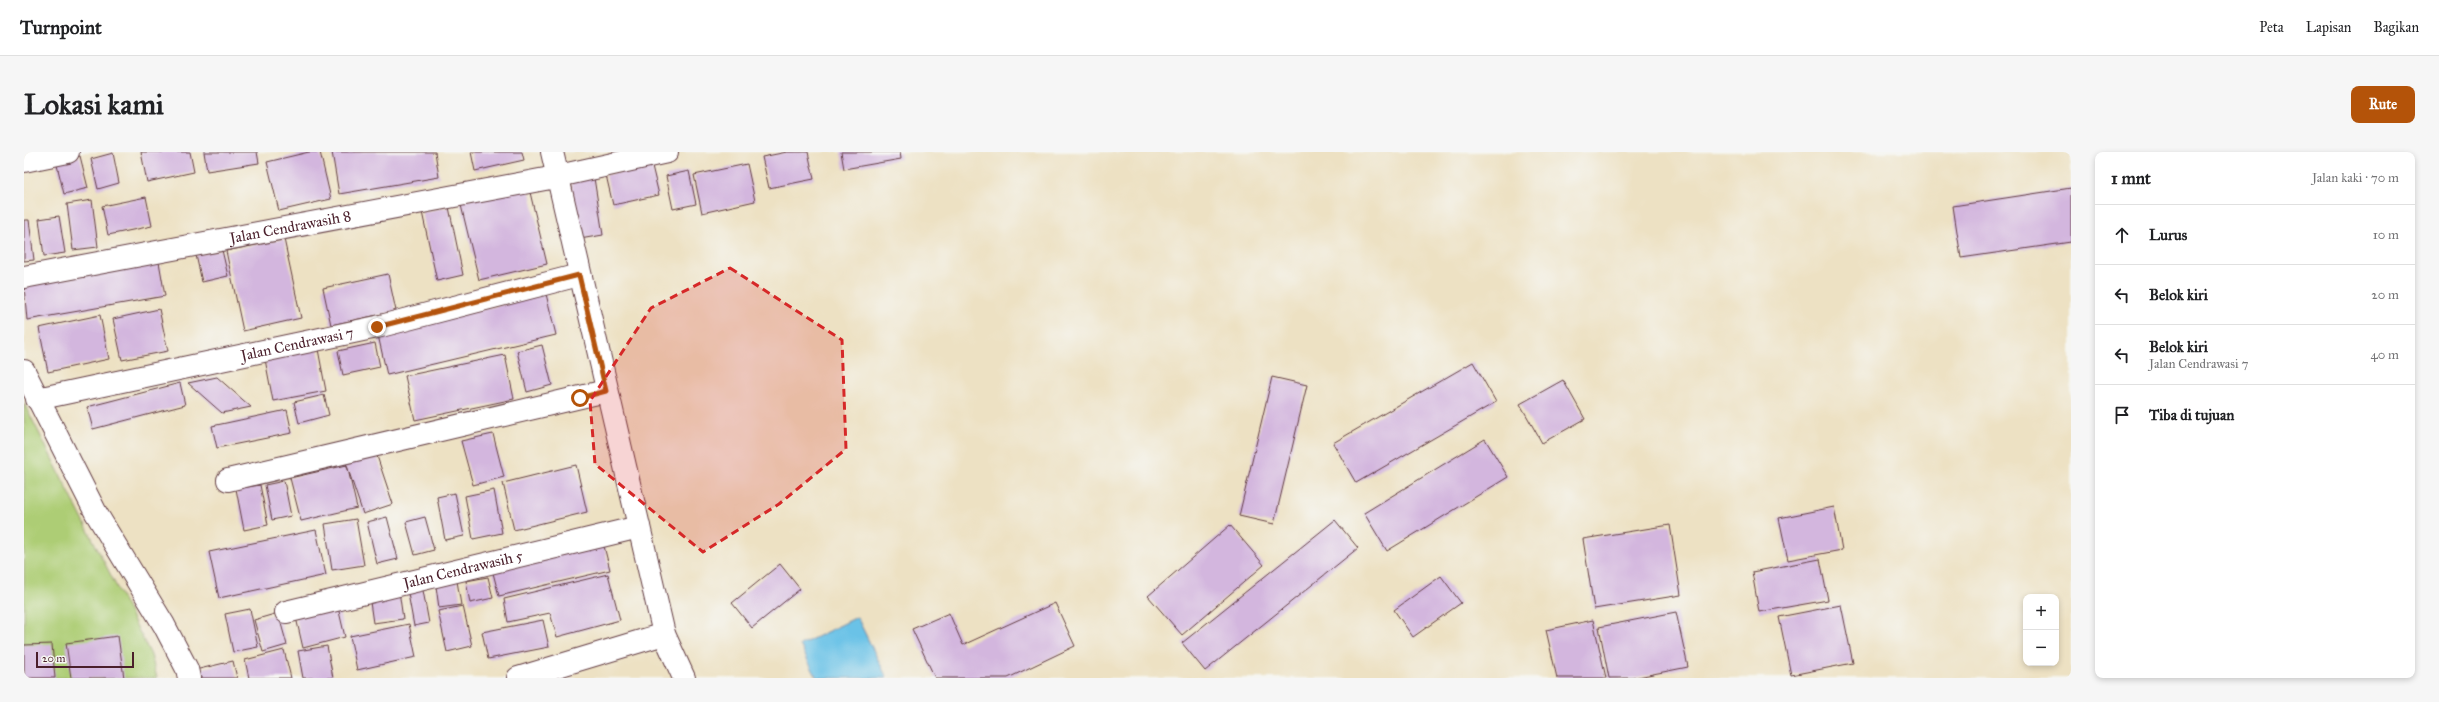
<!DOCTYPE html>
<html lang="id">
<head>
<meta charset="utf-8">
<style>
  :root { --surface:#fff; --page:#f6f6f6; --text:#202124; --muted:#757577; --line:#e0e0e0; --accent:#b45309 }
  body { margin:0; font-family:"IM FELL Great Primer",serif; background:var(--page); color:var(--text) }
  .controls { position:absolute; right:12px; bottom:12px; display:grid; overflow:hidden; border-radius:8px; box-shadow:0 2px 6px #0003 }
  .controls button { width:36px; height:36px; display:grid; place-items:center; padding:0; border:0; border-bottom:1px solid var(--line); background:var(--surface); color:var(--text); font:20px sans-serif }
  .scale { position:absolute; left:12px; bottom:10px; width:98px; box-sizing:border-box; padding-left:4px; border:2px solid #4a1f2b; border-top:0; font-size:11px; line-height:14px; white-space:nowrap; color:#4a1f2b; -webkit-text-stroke:3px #f6f6f2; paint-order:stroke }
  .stop { position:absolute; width:12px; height:12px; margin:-9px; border:3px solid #b45309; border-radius:50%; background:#fff }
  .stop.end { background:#b45309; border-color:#fff; box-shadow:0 1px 4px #0008 }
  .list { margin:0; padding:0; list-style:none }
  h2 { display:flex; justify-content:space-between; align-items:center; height:52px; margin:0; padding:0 16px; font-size:17px }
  h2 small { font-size:13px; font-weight:400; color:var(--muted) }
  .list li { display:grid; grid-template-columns:26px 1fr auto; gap:12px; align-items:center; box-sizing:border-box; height:60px; padding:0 16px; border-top:1px solid var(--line) }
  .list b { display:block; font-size:15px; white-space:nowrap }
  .list p { margin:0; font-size:13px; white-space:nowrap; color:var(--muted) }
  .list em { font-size:13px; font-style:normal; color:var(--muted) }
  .icon { flex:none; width:22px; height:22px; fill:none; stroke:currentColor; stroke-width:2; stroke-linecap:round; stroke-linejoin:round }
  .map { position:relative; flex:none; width:2047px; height:526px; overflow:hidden; border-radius:8px }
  header { display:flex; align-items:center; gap:24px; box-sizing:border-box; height:56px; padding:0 20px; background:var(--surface); border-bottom:1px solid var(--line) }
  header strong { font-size:19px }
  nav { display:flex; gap:22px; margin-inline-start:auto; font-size:14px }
  .intro { display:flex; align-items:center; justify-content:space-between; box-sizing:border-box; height:96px; padding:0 24px }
  h1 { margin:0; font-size:28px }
  .button { padding:10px 18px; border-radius:8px; background:var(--accent); color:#fff; font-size:14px; font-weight:700 }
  main { display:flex; gap:24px; padding:0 24px }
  aside { flex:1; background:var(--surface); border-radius:8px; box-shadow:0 2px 6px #0003 }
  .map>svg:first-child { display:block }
</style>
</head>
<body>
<header>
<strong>Turnpoint</strong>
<nav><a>Peta</a><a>Lapisan</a><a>Bagikan</a></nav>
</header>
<div class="intro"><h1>Lokasi kami</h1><a class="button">Rute</a></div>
<main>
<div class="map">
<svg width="2047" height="526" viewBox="0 0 2047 526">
  <rect width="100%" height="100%" fill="#f6f6f2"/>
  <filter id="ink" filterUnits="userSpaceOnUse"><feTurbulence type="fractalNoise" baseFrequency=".025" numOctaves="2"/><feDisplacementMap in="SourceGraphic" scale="8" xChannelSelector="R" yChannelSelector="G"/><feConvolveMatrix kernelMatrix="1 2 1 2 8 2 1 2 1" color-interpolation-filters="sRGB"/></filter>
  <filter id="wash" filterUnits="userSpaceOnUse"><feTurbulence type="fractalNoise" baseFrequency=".012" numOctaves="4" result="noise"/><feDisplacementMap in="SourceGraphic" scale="16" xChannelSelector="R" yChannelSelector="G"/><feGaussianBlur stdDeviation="0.9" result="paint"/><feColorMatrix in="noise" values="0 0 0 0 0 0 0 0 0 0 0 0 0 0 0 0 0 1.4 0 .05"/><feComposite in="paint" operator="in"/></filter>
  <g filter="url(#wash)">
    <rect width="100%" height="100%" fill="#ede1c3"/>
    <!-- green -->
    <path fill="#adcd75" stroke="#7c7650" d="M0 251 127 503 133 526H0Z"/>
    <!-- water -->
    <path fill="#6ac2e7" stroke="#5a7089" d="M833 465 863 526H793L776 493Z"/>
    <g id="blocks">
      <!-- building -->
      <g fill="#d3b6de">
        <path d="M117 0H166L170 20 123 30Z"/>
        <path d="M180 0H233L235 11 183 19Z"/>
        <path d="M285 0H296L307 47 255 59 243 10Z"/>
        <path d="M308 0H411L415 25 315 42Z"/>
        <path d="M447 0H498L500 8 451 19Z"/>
        <path d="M763 0H784L790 27 745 36 738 5Z"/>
        <path d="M817 0H876L877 7 820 17Z"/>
        <path d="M89 1 95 31 74 37 67 7Z"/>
        <path d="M56 4 64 36 40 42 32 9Z"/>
        <path d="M723 12 731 49 678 61 670 23Z"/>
        <path d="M628 14 635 43 589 53 582 23Z"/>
        <path d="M665 19 672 52 649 57 642 24Z"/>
        <path d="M570 26 579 83 556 87 547 30Z"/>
        <path d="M504 32 523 112 455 128 436 49Z"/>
        <path d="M2047 36V90L1937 106 1929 54Z"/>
        <path d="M122 45 128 74 84 83 78 54Z"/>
        <path d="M68 48 74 95 49 98 43 52Z"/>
        <path d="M425 55 439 123 413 129 398 60Z"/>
        <path d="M35 64 41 101 20 104 15 67Z"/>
        <path d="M0 68H5L10 108 0 109Z"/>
        <path d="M260 87 277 166 219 179 202 99Z"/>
        <path d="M198 98 204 124 178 130 172 103Z"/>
        <path d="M135 110 141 144 3 168 0 134Z"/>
        <path d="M364 122 372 159 307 173 299 136Z"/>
        <path d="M522 142 532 183 363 223 354 183Z"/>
        <path d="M135 157 144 199 98 208 89 167Z"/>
        <path d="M76 163 85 207 24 220 15 176Z"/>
        <path d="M351 191 356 215 319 223 314 199Z"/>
        <path d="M293 192 302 239 249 249 240 202Z"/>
        <path d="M518 193 528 233 503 240 493 199Z"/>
        <path d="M481 203 490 247 391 268 381 224Z"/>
        <path d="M1449 210 1472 250 1332 331 1309 291Z"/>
        <path d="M193 225 227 255 198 261 164 231Z"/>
        <path d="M1248 225 1283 233 1250 372 1215 364Z"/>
        <path d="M1539 228 1561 267 1518 291 1496 252Z"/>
        <path d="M156 231 161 253 69 277 63 255Z"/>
        <path d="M300 243 305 263 275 271 270 250Z"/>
        <path d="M263 258 268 281 193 296 188 274Z"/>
        <path d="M469 282 480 325 449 333 437 289Z"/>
        <path d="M1461 287 1484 325 1363 399 1340 361Z"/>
        <path d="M352 301 369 352 339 362 322 311Z"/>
        <path d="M323 313 333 356 277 369 266 326Z"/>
        <path d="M552 313 563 360 490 378 479 331Z"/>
        <path d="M260 329 267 364 248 368 241 333Z"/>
        <path d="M236 333 244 373 220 378 212 337Z"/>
        <path d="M470 338 478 381 449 387 441 344Z"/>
        <path d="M431 341 440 384 421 388 413 345Z"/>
        <path d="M1810 355 1818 398 1764 408 1755 366Z"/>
        <path d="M363 365 374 407 353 412 343 370Z"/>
        <path d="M401 365 410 398 391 403 382 370Z"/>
        <path d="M332 367 340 413 308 418 301 372Z"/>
        <path d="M1311 368 1334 396 1181 519 1158 491Z"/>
        <path d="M1206 373 1240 413 1158 483 1124 444Z"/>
        <path d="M1646 373 1657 443 1570 457 1559 387Z"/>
        <path d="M292 378 302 423 195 446 185 400Z"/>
        <path d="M579 390 586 418 475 444 468 417Z"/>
        <path d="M1796 407 1804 448 1735 460 1728 420Z"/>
        <path d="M756 412 776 437 728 476 708 451Z"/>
        <path d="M584 422 596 468 533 485 526 461 484 470 480 447Z"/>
        <path d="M432 423 437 453 415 456 411 427Z"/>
        <path d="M1417 424 1437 451 1389 485 1370 458Z"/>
        <path d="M464 425 469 446 446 451 442 429Z"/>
        <path d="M398 433 405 471 390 474 383 436Z"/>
        <path d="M375 439 379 467 349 471 345 443Z"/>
        <path d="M313 451 321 485 279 496 271 461Z"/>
        <path d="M1031 451 1051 494 984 526H911L888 477 925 461 939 493Z"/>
        <path d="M1817 453 1829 511 1767 523 1755 465Z"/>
        <path d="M439 454 448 494 423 500 414 459Z"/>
        <path d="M226 457 234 495 209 500 201 462Z"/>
        <path d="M1652 460 1664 515 1609 526H1585L1575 475Z"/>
        <path d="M254 461 263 493 239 500 230 468Z"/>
        <path d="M519 468 525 495 464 507 458 480Z"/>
        <path d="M1569 468 1582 526H1533L1522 478Z"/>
        <path d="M385 472 392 505 333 518 326 484Z"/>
        <path d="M94 484 100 526H47L42 491Z"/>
        <path d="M28 492 31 526H0V493Z"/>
        <path d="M303 494 309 526H279L274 499Z"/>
        <path d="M260 498 267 526H225L221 508Z"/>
        <path d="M209 509 213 526H173L171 518Z"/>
      </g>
    </g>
  </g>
  <g filter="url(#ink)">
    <use href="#blocks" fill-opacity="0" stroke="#623c42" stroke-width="1"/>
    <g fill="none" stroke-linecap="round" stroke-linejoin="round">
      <defs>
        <g id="minor">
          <path d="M528 0 640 482 660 526"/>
          <path d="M0 9 44 0"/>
          <path id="s1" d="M0 125 521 27 643 0"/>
          <path d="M0 219 72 361 140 473 163 517 165 526"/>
          <path id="s2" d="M13 247 353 175 555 123"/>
          <path d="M204 328 582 239"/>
          <path id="s3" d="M262 460 615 375"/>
          <path d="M494 526 640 482"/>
        </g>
      </defs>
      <!-- minor casing -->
      <use href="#minor" stroke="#623c42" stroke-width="24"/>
      <!-- minor -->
      <use href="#minor" stroke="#fff" stroke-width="22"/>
    </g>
  </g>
  <g fill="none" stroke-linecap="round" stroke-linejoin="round" filter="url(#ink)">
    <!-- route -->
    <path stroke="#b45309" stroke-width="5" d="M353 175 555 123 582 239 556 246"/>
  </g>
  <!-- marked area -->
  <path fill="#d62828" fill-opacity="0.2" stroke="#d62828" stroke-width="3" stroke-dasharray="8 5" stroke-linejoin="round" d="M706 116 818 188 822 297 755 352 679 400 571 312 566 249 627 156Z"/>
  <g text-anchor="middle" stroke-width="4" stroke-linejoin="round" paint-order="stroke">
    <!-- street labels -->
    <g font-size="15" fill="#4a1f2b" stroke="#f6f6f2">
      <text dy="5" stroke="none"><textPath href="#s1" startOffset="271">Jalan Cendrawasih 8</textPath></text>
      <text dy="5" stroke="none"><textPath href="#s2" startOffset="266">Jalan Cendrawasi 7</textPath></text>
      <text dy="5" stroke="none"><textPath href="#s3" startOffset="182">Jalan Cendrawasih 5</textPath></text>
    </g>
  </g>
</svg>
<div class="controls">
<button>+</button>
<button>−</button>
</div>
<div class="scale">20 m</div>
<div class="stop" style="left:556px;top:246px"></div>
<div class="stop end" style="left:353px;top:175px"></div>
</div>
<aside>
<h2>1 mnt<small>Jalan kaki · 70 m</small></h2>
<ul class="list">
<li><svg class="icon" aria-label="ahead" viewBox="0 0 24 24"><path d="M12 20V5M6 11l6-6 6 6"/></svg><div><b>Lurus</b></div><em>10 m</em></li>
<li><svg class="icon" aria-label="left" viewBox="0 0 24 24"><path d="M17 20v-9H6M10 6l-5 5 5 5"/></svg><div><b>Belok kiri</b></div><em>20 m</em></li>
<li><svg class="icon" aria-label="left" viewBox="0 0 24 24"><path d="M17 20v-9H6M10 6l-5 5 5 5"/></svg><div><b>Belok kiri</b><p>Jalan Cendrawasi 7</p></div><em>40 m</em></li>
<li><svg class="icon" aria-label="arrive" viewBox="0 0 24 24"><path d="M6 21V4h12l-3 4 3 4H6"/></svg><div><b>Tiba di tujuan</b></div></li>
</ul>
</aside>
</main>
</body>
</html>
